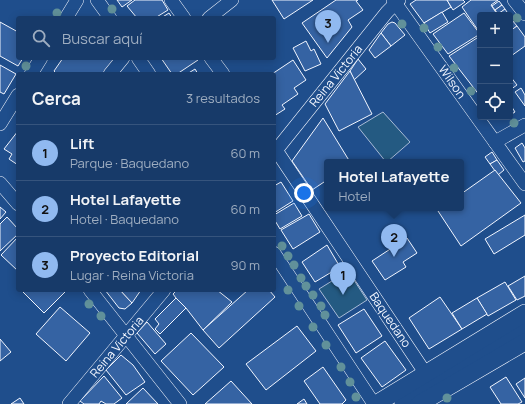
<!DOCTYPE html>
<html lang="es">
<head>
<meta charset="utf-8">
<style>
  :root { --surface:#173a69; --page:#20416f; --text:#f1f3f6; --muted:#9eadc0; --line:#36547d; --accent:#90b9f0 }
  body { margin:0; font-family:Manrope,sans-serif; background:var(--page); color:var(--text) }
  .controls { position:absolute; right:12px; top:12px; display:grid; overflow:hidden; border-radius:4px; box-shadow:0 2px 10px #0003 }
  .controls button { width:36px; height:36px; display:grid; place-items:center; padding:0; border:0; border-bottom:1px solid var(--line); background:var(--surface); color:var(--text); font:20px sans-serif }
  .you { position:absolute; left:304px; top:193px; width:14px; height:14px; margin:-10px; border:3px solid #fff; border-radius:50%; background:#1a73e8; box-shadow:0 0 0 6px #1a73e833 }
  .badge { display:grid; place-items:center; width:26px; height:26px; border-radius:50%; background:var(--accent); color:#111; font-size:13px; font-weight:700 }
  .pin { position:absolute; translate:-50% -33px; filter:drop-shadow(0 1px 2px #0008) }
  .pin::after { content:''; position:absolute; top:21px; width:14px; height:12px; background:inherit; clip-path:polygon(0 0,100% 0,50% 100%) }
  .popup { position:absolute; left:324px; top:159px; width:140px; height:52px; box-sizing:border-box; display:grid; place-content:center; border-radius:4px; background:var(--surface); filter:drop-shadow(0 1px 3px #0005); font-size:13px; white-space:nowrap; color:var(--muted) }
  .popup b { font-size:15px; color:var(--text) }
  .popup::after { content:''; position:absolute; left:50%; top:100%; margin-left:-8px; border:8px solid transparent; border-top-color:var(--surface) }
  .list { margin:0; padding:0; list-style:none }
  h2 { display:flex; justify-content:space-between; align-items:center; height:52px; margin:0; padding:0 16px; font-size:17px }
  h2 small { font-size:13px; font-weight:400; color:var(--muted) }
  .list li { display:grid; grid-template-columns:26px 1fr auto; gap:12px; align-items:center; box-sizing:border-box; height:56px; padding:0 16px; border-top:1px solid var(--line) }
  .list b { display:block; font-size:15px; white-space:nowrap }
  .list p { margin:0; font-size:13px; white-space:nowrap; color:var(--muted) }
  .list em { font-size:13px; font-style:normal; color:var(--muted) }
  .icon { flex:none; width:22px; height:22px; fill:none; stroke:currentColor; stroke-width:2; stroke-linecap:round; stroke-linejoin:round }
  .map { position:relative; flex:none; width:525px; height:404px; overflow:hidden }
  .search { position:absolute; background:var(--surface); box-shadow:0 2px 10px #0003; left:16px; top:16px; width:260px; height:44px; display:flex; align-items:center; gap:10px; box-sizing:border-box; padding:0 14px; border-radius:4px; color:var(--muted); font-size:15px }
  .panel { position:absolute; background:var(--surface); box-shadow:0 2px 10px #0003; left:16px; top:72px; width:260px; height:220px; border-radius:4px }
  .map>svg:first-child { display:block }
</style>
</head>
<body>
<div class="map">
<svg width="525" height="404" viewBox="0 0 525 404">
  <rect width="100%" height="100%" fill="#1f4e8c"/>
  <!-- green -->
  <g fill="#245a82" stroke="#a8bbd7">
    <path d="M383 112 410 142 387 162H386L358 127Z"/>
    <path d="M348 271 367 300 339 318 319 289Z"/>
  </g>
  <!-- building -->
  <g fill="#3563a3" stroke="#f2f6ff">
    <path d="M117 0H132L122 7Z"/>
    <path d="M135 0H162L168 10 155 18H137L127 6Z"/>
    <path d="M272 0H313L284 19Z"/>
    <path d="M336 0H358L356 1 363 10 348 20 352 27 327 58 302 23Z"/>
    <path d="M416 0H447L451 7 424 23 410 4Z"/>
    <path d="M447 0H463L465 2 453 10Z"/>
    <path d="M471 0H498L491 5 497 14 480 15V33L462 7Z"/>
    <path d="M499 1 502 5 495 10 492 6Z"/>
    <path d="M502 5 505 9 498 14 495 10Z"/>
    <path d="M505 9 509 15H497L498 14Z"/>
    <path d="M442 12 448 22 430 33 424 23Z"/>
    <path d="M169 13 172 18H161Z"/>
    <path d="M464 13 480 34 448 54 433 34Z"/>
    <path d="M512 20 517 26 510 31V21Z"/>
    <path d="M0 22 18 32V58H23L18 66 0 56Z"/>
    <path d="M392 22 395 23 405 35 391 46 381 33 388 24Z"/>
    <path d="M517 26 525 37V46L511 56 510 31Z"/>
    <path d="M381 33 391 46 375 58 369 50Z"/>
    <path d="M480 36V96L449 56Z"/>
    <path d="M306 41 311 51 314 49 321 64 305 71 293 48Z"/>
    <path d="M63 58H114L116 60 106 74H57L54 71Z"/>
    <path d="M161 58H196L198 60 177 74H172Z"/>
    <path d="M358 59 366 69 354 80 350 71Z"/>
    <path d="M293 60 306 80 294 88 298 94 282 105 285 109 274 116V74H272Z"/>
    <path d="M0 65 16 74 4 94 0 92Z"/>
    <path d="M195 69 198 74H187Z"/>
    <path d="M350 71 372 114 339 131 325 104Z"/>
    <path d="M510 76 517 85 510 90Z"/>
    <path d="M521 88 525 95V106L515 92Z"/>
    <path d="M510 104 515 112 510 115Z"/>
    <path d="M323 118 350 162H327V180L312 190 292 161Z"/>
    <path d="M18 131V165L9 159 12 154 4 149Z"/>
    <path d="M522 143 525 148V161L523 162 515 148Z"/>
    <path d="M492 152 497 160 490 164 485 157Z"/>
    <path d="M497 160 504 170 498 175 490 164Z"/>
    <path d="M495 170 521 203 461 246 438 211 441 208H461V194Z"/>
    <path d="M281 182 293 201 274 213V186Z"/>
    <path d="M294 203 302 216 280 229 274 219V215Z"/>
    <path d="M0 207 6 212 0 219Z"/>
    <path d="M309 214 320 232 293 249 281 230Z"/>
    <path d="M525 215V235L494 254 485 239Z"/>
    <path d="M7 217 18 229V234L0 251V224Z"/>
    <path d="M18 237V271L1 255Z"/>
    <path d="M407 238 417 253 403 262 406 267 385 280 372 261Z"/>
    <path d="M327 245 340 267 315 282 302 262Z"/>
    <path d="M525 276V296L517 300 508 286Z"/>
    <path d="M505 282 516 300 488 316 477 298Z"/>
    <path d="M21 290H67L44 313Z"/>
    <path d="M105 290H120L132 303 125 309 119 308Z"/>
    <path d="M120 290H141L132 303Z"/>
    <path d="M177 290H217L232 302 203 330 186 308 176 298 173 294Z"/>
    <path d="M248 290H269L275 297 219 348 203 330Z"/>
    <path d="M440 297 462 329 429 349 409 318Z"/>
    <path d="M176 298 186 308 160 334 155 329 159 324 155 319Z"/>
    <path d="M477 298 487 314 462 329 452 313Z"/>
    <path d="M60 307 90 333 66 361 36 334Z"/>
    <path d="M364 309 382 336 356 353 338 325Z"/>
    <path d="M147 322 166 344 155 354 137 333Z"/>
    <path d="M297 326 316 351 266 390 246 364Z"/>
    <path d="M191 333 224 367 193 395 161 361Z"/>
    <path d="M0 339 11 352 0 361Z"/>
    <path d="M385 341 406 370 382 387 361 358Z"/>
    <path d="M121 355 133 365 145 382 126 395 106 370Z"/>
    <path d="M323 367 346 400 342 404H320L304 381Z"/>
    <path d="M104 376 122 398 114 404H106L101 401 99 404H84L80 401Z"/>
    <path d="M506 377 522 402 518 404H501L490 387Z"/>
    <path d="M525 378V398L516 384Z"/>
    <path d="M231 381 252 404H205Z"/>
    <path d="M143 388 158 404H126Z"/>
    <path d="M20 398 24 404H11Z"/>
    <path d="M304 399 307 404H297Z"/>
  </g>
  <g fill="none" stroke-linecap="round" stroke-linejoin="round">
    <defs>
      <g id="minor">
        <path d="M97 0 110 18"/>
        <path d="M171 0 184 18"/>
        <path d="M393 0 525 184"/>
        <path d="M514 0 525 14"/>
        <path d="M66 18 77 0"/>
        <path d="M209 18 232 0"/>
        <path d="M138 58 149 74"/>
        <path d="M211 58 223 74"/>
        <path d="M31 74 41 58"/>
        <path d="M110 74 123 58"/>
        <path d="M0 124 18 95"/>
        <path d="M495 142 525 125"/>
        <path d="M274 147 426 374"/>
        <path d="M274 153 387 12 399 0"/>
        <path d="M0 183 18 204"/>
        <path d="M274 253 374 404"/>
        <path d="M90 290 180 404"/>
        <path d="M69 404 164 290"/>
        <path d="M401 404 525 328"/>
      </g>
      <g id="major">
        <path d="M376 404 525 313"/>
        <path d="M419 404 525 342"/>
      </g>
    </defs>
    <!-- minor casing -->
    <use href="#minor" stroke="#f2f6ff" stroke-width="14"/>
    <!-- major casing -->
    <use href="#major" stroke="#f2f6ff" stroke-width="18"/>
    <!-- minor -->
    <use href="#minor" stroke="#1f4e8c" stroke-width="13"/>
    <!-- major -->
    <use href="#major" stroke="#1f4e8c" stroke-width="17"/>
  </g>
  <!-- trees -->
  <g fill="#61919a">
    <circle cx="112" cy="9" r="4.5"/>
    <circle cx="57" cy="13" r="4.5"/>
    <circle cx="517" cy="18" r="4.5"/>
    <circle cx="402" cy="24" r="4.5"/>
    <circle cx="424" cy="28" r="4.5"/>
    <circle cx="438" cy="47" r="4.5"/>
    <circle cx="26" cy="66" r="4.5"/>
    <circle cx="454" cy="68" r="4.5"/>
    <circle cx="471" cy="91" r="4.5"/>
    <circle cx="514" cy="123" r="4.5"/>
    <circle cx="282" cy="246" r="4.5"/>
    <circle cx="288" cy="256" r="4.5"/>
    <circle cx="294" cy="265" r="4.5"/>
    <circle cx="301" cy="278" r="4.5"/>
    <circle cx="306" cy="286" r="4.5"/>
    <circle cx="288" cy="290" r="4.5"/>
    <circle cx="313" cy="295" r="4.5"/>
    <circle cx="89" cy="304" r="4.5"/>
    <circle cx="299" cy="306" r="4.5"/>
    <circle cx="321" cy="306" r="4.5"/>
    <circle cx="325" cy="315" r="4.5"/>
    <circle cx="101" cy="316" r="4.5"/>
    <circle cx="313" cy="327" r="4.5"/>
    <circle cx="326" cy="345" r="4.5"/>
    <circle cx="341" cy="367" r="4.5"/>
    <circle cx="350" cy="382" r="4.5"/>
    <circle cx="356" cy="397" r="4.5"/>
    <circle cx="447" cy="398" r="4.5"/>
  </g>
  <g text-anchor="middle" stroke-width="3" stroke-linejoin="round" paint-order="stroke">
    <!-- street labels -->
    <g font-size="12" fill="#f2f6ff" stroke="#1f4e8c">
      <text transform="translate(336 76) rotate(-51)" y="4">Reina Victoria</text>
      <text transform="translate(452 82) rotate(55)" y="4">Wilson</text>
      <text transform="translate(390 320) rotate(56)" y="4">Baquedano</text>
      <text transform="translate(117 347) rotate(-50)" y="4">Reina Victoria</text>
    </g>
  </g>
</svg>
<div class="controls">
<button>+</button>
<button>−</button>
<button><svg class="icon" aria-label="locate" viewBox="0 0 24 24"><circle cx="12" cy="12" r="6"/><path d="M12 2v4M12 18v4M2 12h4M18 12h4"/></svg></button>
</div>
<div class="you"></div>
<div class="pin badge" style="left:343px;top:295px">1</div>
<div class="pin badge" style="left:394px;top:257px">2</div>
<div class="popup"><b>Hotel Lafayette</b>Hotel</div>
<div class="pin badge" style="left:328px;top:43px">3</div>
<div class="search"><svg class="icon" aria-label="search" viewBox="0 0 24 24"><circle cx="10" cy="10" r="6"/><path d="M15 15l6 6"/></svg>Buscar aquí</div>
<section class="panel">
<h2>Cerca<small>3 resultados</small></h2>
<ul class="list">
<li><span class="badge">1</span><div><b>Lift</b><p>Parque · Baquedano</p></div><em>60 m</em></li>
<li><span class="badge">2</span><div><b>Hotel Lafayette</b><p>Hotel · Baquedano</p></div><em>60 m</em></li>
<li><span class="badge">3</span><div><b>Proyecto Editorial</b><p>Lugar · Reina Victoria</p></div><em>90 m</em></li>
</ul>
</section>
</div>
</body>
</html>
